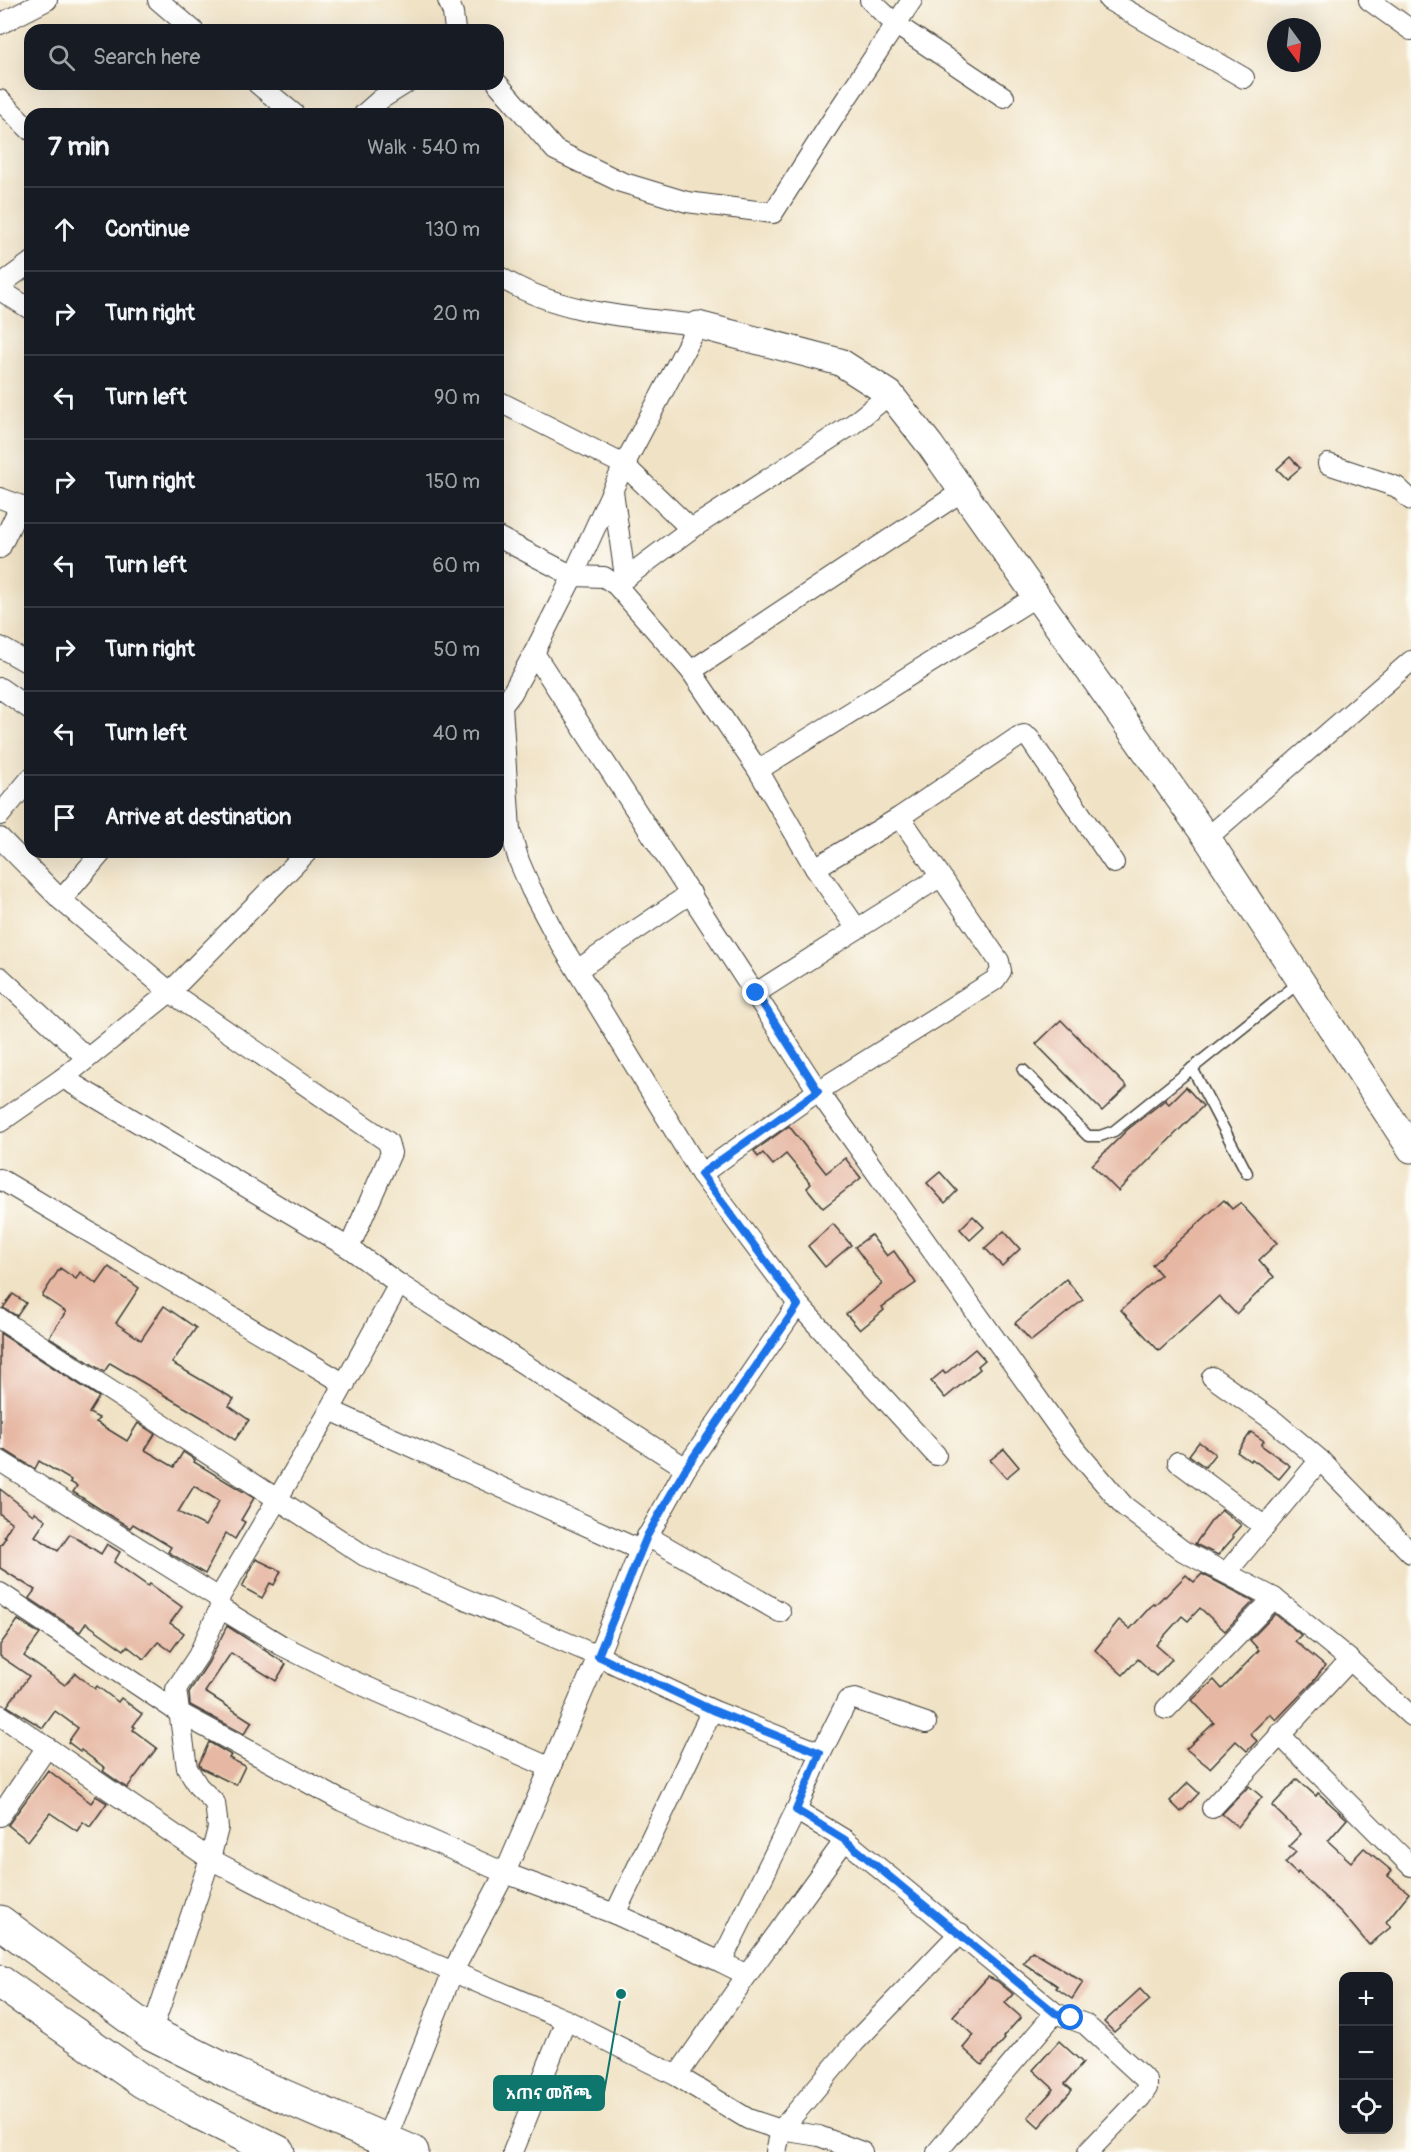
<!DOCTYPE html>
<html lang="en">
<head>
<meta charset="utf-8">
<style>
  :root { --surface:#171b24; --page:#20242c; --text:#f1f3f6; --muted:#9ea1a6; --line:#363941 }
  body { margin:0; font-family:Pangolin,"Noto Sans Ethiopic",sans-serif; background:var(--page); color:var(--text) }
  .controls { position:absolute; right:18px; bottom:18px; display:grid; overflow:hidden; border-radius:12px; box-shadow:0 6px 24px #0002 }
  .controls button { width:54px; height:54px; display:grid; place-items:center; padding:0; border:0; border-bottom:2px solid var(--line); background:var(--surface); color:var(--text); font:30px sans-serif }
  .compass { position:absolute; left:1267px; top:18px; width:54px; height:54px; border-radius:50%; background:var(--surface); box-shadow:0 6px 24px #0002; rotate:165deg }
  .stop { position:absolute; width:18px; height:18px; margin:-14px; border:4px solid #1a73e8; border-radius:50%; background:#fff }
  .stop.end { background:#1a73e8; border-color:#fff; box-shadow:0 2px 6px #0008 }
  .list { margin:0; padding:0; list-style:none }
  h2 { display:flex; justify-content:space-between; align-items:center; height:78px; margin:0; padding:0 24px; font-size:26px }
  h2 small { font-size:20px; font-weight:400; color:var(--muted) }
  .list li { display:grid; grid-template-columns:39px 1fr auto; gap:18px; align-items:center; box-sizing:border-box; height:84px; padding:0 24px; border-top:2px solid var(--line) }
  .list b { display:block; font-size:22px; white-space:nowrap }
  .list em { font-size:20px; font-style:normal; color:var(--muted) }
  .icon { flex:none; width:33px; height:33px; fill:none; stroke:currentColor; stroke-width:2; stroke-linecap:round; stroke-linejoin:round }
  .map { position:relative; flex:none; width:1411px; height:2152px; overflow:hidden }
  .search { position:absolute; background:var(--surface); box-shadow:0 6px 24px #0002; left:24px; top:24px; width:480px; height:66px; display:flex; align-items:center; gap:15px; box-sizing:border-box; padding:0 21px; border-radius:18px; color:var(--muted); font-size:22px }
  .panel { position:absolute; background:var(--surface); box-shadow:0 6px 24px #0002; left:24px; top:108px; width:480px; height:750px; border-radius:18px }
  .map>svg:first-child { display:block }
</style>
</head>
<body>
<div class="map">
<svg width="1411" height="2152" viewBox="0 0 1411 2152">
  <rect width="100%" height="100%" fill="#fdfcf7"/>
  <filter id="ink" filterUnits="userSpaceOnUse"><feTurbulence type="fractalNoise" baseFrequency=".0167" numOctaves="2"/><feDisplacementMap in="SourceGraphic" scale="12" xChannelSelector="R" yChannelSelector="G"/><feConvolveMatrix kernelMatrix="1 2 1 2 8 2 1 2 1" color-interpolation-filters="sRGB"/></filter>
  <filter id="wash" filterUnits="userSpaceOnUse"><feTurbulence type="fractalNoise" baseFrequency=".008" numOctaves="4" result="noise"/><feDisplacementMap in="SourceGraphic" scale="24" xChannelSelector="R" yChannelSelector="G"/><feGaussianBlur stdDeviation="1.35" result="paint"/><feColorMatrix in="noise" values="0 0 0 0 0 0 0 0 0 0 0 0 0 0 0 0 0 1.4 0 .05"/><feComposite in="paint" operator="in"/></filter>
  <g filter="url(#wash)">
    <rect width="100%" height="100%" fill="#f0e2c5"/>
    <g id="blocks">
      <!-- building -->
      <g fill="#e6b7a3" fill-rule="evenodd">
        <path d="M1290 457 1300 468 1287 479 1277 469Z"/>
        <path d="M1061 1020 1127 1087 1102 1111 1036 1044Z"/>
        <path d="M1186 1087 1203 1106 1118 1191 1092 1165 1127 1130 1165 1100 1169 1104Z"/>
        <path d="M789 1126 826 1173 845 1158 861 1178 823 1208 807 1188 811 1184 786 1154 773 1165 763 1153 758 1157 754 1151Z"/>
        <path d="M940 1172 957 1191 945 1203 927 1183Z"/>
        <path d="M1224 1200 1232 1209 1240 1203 1277 1243 1259 1260 1274 1277 1236 1314 1219 1296 1159 1351 1121 1310 1161 1275 1152 1265Z"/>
        <path d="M973 1216 984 1227 970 1240 960 1229Z"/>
        <path d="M833 1224 851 1245 825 1267 808 1246Z"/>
        <path d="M1004 1231 1020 1249 1002 1266 985 1248Z"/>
        <path d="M871 1235 887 1256 894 1251 916 1283 882 1307 884 1310 860 1330 846 1314 882 1284 855 1247Z"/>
        <path d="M109 1267 139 1288 116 1323 141 1340 164 1306 196 1328 172 1363 234 1399 229 1406 249 1420 235 1440 203 1418 110 1363 104 1372 49 1337 66 1312 42 1296 60 1268 76 1279 80 1272 97 1284Z"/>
        <path d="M1066 1279 1083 1300 1031 1341 1015 1323Z"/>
        <path d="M13 1294 26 1303 17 1316 3 1308Z"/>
        <path d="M0 1333 99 1397 89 1413 99 1418 96 1422 127 1441 138 1423 155 1434 145 1450 174 1467 183 1452 195 1460 194 1462 254 1498 241 1520 245 1522 235 1539 226 1533 205 1574 168 1552 171 1547 133 1524 130 1528 73 1492 77 1486 70 1482 71 1480 39 1461 35 1469 6 1451 0 1449ZM194 1486 219 1501 205 1526 178 1512Z"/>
        <path d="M975 1349 985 1360 978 1366 980 1369 945 1398 931 1381 943 1371 945 1374Z"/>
        <path d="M1251 1432 1264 1441 1261 1445 1290 1466 1279 1479 1252 1459 1250 1461 1237 1452Z"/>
        <path d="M1199 1442 1215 1454 1205 1467 1189 1455Z"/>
        <path d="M1004 1449 1019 1467 1006 1478 990 1460Z"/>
        <path d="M0 1489 33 1515 35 1512 46 1520 35 1536 58 1551 70 1534 101 1554 107 1544 120 1552 114 1562 148 1586 150 1584 182 1607 170 1623 184 1633 171 1651 158 1642 144 1659 127 1646 124 1650 86 1623 80 1632 29 1598 35 1590 0 1568V1546L6 1537 4 1536 12 1523 0 1514Z"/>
        <path d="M1222 1510 1241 1525 1232 1535 1234 1537 1218 1555 1195 1544 1212 1520Z"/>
        <path d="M256 1559 281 1571 274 1585 270 1583 262 1598 242 1587Z"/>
        <path d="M1202 1574 1254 1601 1225 1631 1200 1608 1188 1621 1182 1616 1156 1645 1172 1659 1156 1676 1138 1659 1123 1675 1095 1650 1119 1620 1130 1629 1153 1604 1155 1605 1164 1596 1165 1597 1186 1575 1194 1582Z"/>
        <path d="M1275 1614 1301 1635 1295 1641 1325 1666 1312 1683 1276 1720 1270 1714 1250 1734 1257 1741 1247 1751 1236 1741 1210 1768 1186 1749 1214 1723 1192 1700 1214 1680 1222 1689 1259 1650 1250 1640Z"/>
        <path d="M18 1620 40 1634 24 1656 65 1685 75 1673 95 1689 97 1686 118 1702 121 1698 142 1714 133 1726 135 1727 133 1730 157 1748 127 1788 103 1771 105 1768 81 1750 80 1751 68 1742 78 1728 55 1711 43 1728 7 1706 29 1676 0 1656V1645Z"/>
        <path d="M227 1626 286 1664 276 1681 231 1653 205 1692 252 1722 244 1734 190 1705 189 1692 208 1663Z"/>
        <path d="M209 1742 231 1755 229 1758 245 1766 236 1785 201 1768 199 1764Z"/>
        <path d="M48 1770 91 1803 96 1796 107 1803 90 1827 83 1822 77 1831 50 1813 28 1841 8 1825Z"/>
        <path d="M1297 1779 1316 1796 1318 1793 1347 1819 1328 1841 1351 1862 1364 1848 1392 1871 1388 1876 1409 1893 1386 1922 1391 1927 1369 1945 1342 1913 1298 1872 1297 1874 1285 1863 1296 1852 1289 1846 1301 1834 1272 1806Z"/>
        <path d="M1188 1783 1199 1793 1181 1812 1170 1801Z"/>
        <path d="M1249 1786 1262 1797 1238 1827 1222 1814Z"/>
        <path d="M1032 1951 1083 1982 1072 1999 1056 1988 1058 1986 1023 1963Z"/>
        <path d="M988 1977 997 1981 1013 1994 1005 2003 1021 2017 1003 2037 1005 2039 982 2065 963 2048 974 2035 953 2016Z"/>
        <path d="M1140 1989 1150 2000 1114 2032 1104 2022Z"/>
        <path d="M1059 2041 1083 2063 1065 2084 1072 2090 1039 2127 1028 2117 1054 2089 1033 2070Z"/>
      </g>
    </g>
  </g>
  <g filter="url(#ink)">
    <use href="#blocks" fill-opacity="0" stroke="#3c3a35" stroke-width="1.5"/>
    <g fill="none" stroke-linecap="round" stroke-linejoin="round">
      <defs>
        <g id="lane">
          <path d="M1192 1068 1247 1173"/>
          <path d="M1023 1070 1088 1136H1100L1114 1131 1301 981"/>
        </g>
        <g id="street">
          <path d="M158 0 193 30"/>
          <path d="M448 0 453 13 455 30"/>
          <path d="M870 0 895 24 1004 97"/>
          <path d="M1109 0 1244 78"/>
          <path d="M1369 0 1411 30"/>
          <path d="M0 24 47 0"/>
          <path d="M258 84 294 114"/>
          <path d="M498 84 555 150 621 182 687 202 773 213 836 114 912 0"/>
          <path d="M0 100 30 130"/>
          <path d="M364 114 381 99 405 84"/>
          <path d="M498 276C558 314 630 317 698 325L624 465 573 576 534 653 512 693 502 706 510 830 519 861 531 889 556 936 701 1174 798 1304 936 1455"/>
          <path d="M0 285 30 263"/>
          <path d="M0 290 30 309"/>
          <path d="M498 401 624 465 691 529"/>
          <path d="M1328 464 1397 487 1411 500"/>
          <path d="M613 491 625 577"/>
          <path d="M0 498 30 509"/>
          <path d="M498 537 573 576 604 577 616 585 691 671 758 770 815 868 900 817 1018 737 1024 735 1029 738 1114 863"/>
          <path d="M0 548 20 506"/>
          <path d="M616 585 691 529 853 424 890 394"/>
          <path d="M0 647 30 664"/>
          <path d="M534 653 818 1091 1068 1441 1124 1506 1183 1551 1274 1598 1350 1660 1411 1716"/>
          <path d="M691 671 961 492"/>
          <path d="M0 688 30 709"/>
          <path d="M758 770 1037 596"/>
          <path d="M0 815 30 779"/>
          <path d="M0 838 61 900 170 992 388 1142 391 1153 349 1248"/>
          <path d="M1207 838 1411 661"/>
          <path d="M61 900 102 852"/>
          <path d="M857 929 940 877"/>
          <path d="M577 970 691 893"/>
          <path d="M0 977 87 1058"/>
          <path d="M756 993 857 929 815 868"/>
          <path d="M63 1078 349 1248 399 1284 686 1468 640 1550 598 1656 505 1873 453 1971 386 2140"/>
          <path d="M0 1122 63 1078 170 992 307 852"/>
          <path d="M701 1174 818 1091 995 980 1001 971 999 961 900 817"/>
          <path d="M0 1179 345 1384"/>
          <path d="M399 1284 330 1410 219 1598 220 1608 281 1645 351 1680 551 1768"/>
          <path d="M0 1319 365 1556 598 1656 712 1710 821 1753"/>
          <path d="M1212 1377 1274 1421 1320 1460 1411 1553"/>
          <path d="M330 1410 640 1550"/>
          <path d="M0 1461 219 1598"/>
          <path d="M1178 1462 1265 1527"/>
          <path d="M686 1468 798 1304"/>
          <path d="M647 1536 780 1612"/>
          <path d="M1226 1573 1320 1460"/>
          <path d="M0 1593 178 1712 342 1801 505 1873 615 1914 721 1962"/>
          <path d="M1166 1709 1274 1598"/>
          <path d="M0 1715 210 1859 315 1913 566 2020 677 2076 748 2119 781 2130 819 2136 862 2152"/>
          <path d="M1279 1734 1411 1866"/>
          <path d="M1212 1808 1350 1660"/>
          <path d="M796 1810 845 1840 1055 2013 1085 2024 1147 2081V2088L1141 2097 1088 2152"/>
          <path d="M0 1816 47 1747"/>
          <path d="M615 1914 712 1710"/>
          <path d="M747 1975 721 1962 796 1810 821 1753 847 1701 855 1699 926 1723"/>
          <path d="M151 2033 210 1859 218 1828 215 1803 198 1786 187 1768 176 1689 198 1656 220 1608"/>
          <path d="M677 2076 747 1975 845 1840"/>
          <path d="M513 2152 566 2020"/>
          <path d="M776 2152 781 2130 855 2042 960 1933"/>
          <path d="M937 2152 1055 2013"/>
        </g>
        <path id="secondary" d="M698 325 840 362 890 394 930 445 1207 838 1411 1149"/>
        <g id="highway">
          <path d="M0 1922 151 2033 235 2075 412 2152"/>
          <path d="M0 1982 142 2081 194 2110 278 2152"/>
        </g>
      </defs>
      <!-- lane casing -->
      <use href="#lane" stroke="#3c3a35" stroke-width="13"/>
      <!-- street casing -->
      <use href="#street" stroke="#3c3a35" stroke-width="22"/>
      <!-- secondary casing -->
      <use href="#secondary" stroke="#3c3a35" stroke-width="29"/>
      <!-- highway casing -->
      <use href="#highway" stroke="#3c3a35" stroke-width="35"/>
      <!-- lane -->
      <use href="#lane" stroke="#fff" stroke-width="10"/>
      <!-- street -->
      <use href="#street" stroke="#fff" stroke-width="20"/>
      <!-- secondary -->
      <use href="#secondary" stroke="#fff" stroke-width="27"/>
      <!-- highway -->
      <use href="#highway" stroke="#fff" stroke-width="33"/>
    </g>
  </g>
  <g fill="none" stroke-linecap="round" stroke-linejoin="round" filter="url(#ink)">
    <!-- route -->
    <path stroke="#1a73e8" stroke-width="8" d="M756 993 818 1091 701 1174 798 1305 686 1468 647 1536 598 1656 712 1710 820 1753 796 1810 845 1840 1055 2013 1071 2018"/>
  </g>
  <!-- callouts -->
  <path fill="none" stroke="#0f766e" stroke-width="2" d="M621 1994L604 2093"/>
  <circle fill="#0f766e" stroke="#fdfcf7" stroke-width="2" cx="621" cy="1994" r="6"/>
  <rect fill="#0f766e" stroke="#0f766e" stroke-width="2" x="494" y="2076" width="110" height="34" rx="6"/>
  <g font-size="16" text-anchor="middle" font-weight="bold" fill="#fff">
    <text x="549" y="2099">አጠና መሸጫ</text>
  </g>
</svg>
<div class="controls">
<button>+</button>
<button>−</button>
<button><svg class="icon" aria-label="locate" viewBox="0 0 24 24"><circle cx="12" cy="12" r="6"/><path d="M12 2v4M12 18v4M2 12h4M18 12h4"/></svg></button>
</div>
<svg class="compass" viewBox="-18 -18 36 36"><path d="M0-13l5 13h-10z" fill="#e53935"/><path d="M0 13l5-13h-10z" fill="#9ea1a6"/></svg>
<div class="stop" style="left:1071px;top:2018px"></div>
<div class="stop end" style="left:756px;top:993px"></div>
<div class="search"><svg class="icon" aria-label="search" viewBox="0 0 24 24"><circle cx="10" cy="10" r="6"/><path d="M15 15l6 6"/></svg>Search here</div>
<section class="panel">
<h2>7 min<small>Walk · 540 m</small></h2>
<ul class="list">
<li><svg class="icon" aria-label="ahead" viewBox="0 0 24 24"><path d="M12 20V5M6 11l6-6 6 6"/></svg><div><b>Continue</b></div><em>130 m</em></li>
<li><svg class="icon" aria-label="right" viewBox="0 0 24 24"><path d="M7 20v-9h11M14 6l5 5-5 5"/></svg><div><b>Turn right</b></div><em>20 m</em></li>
<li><svg class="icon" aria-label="left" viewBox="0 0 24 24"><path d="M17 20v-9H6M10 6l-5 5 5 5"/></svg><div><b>Turn left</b></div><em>90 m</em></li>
<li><svg class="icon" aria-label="right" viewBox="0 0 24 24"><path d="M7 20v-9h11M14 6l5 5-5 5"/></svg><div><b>Turn right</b></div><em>150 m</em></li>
<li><svg class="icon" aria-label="left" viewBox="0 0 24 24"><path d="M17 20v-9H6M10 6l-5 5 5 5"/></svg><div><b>Turn left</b></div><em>60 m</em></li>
<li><svg class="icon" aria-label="right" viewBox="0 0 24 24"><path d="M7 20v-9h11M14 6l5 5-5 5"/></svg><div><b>Turn right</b></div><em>50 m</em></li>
<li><svg class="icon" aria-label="left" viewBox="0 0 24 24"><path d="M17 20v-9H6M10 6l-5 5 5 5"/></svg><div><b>Turn left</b></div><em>40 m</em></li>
<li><svg class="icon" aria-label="arrive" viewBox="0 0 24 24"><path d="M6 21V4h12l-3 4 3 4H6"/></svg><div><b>Arrive at destination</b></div></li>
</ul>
</section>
</div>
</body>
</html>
